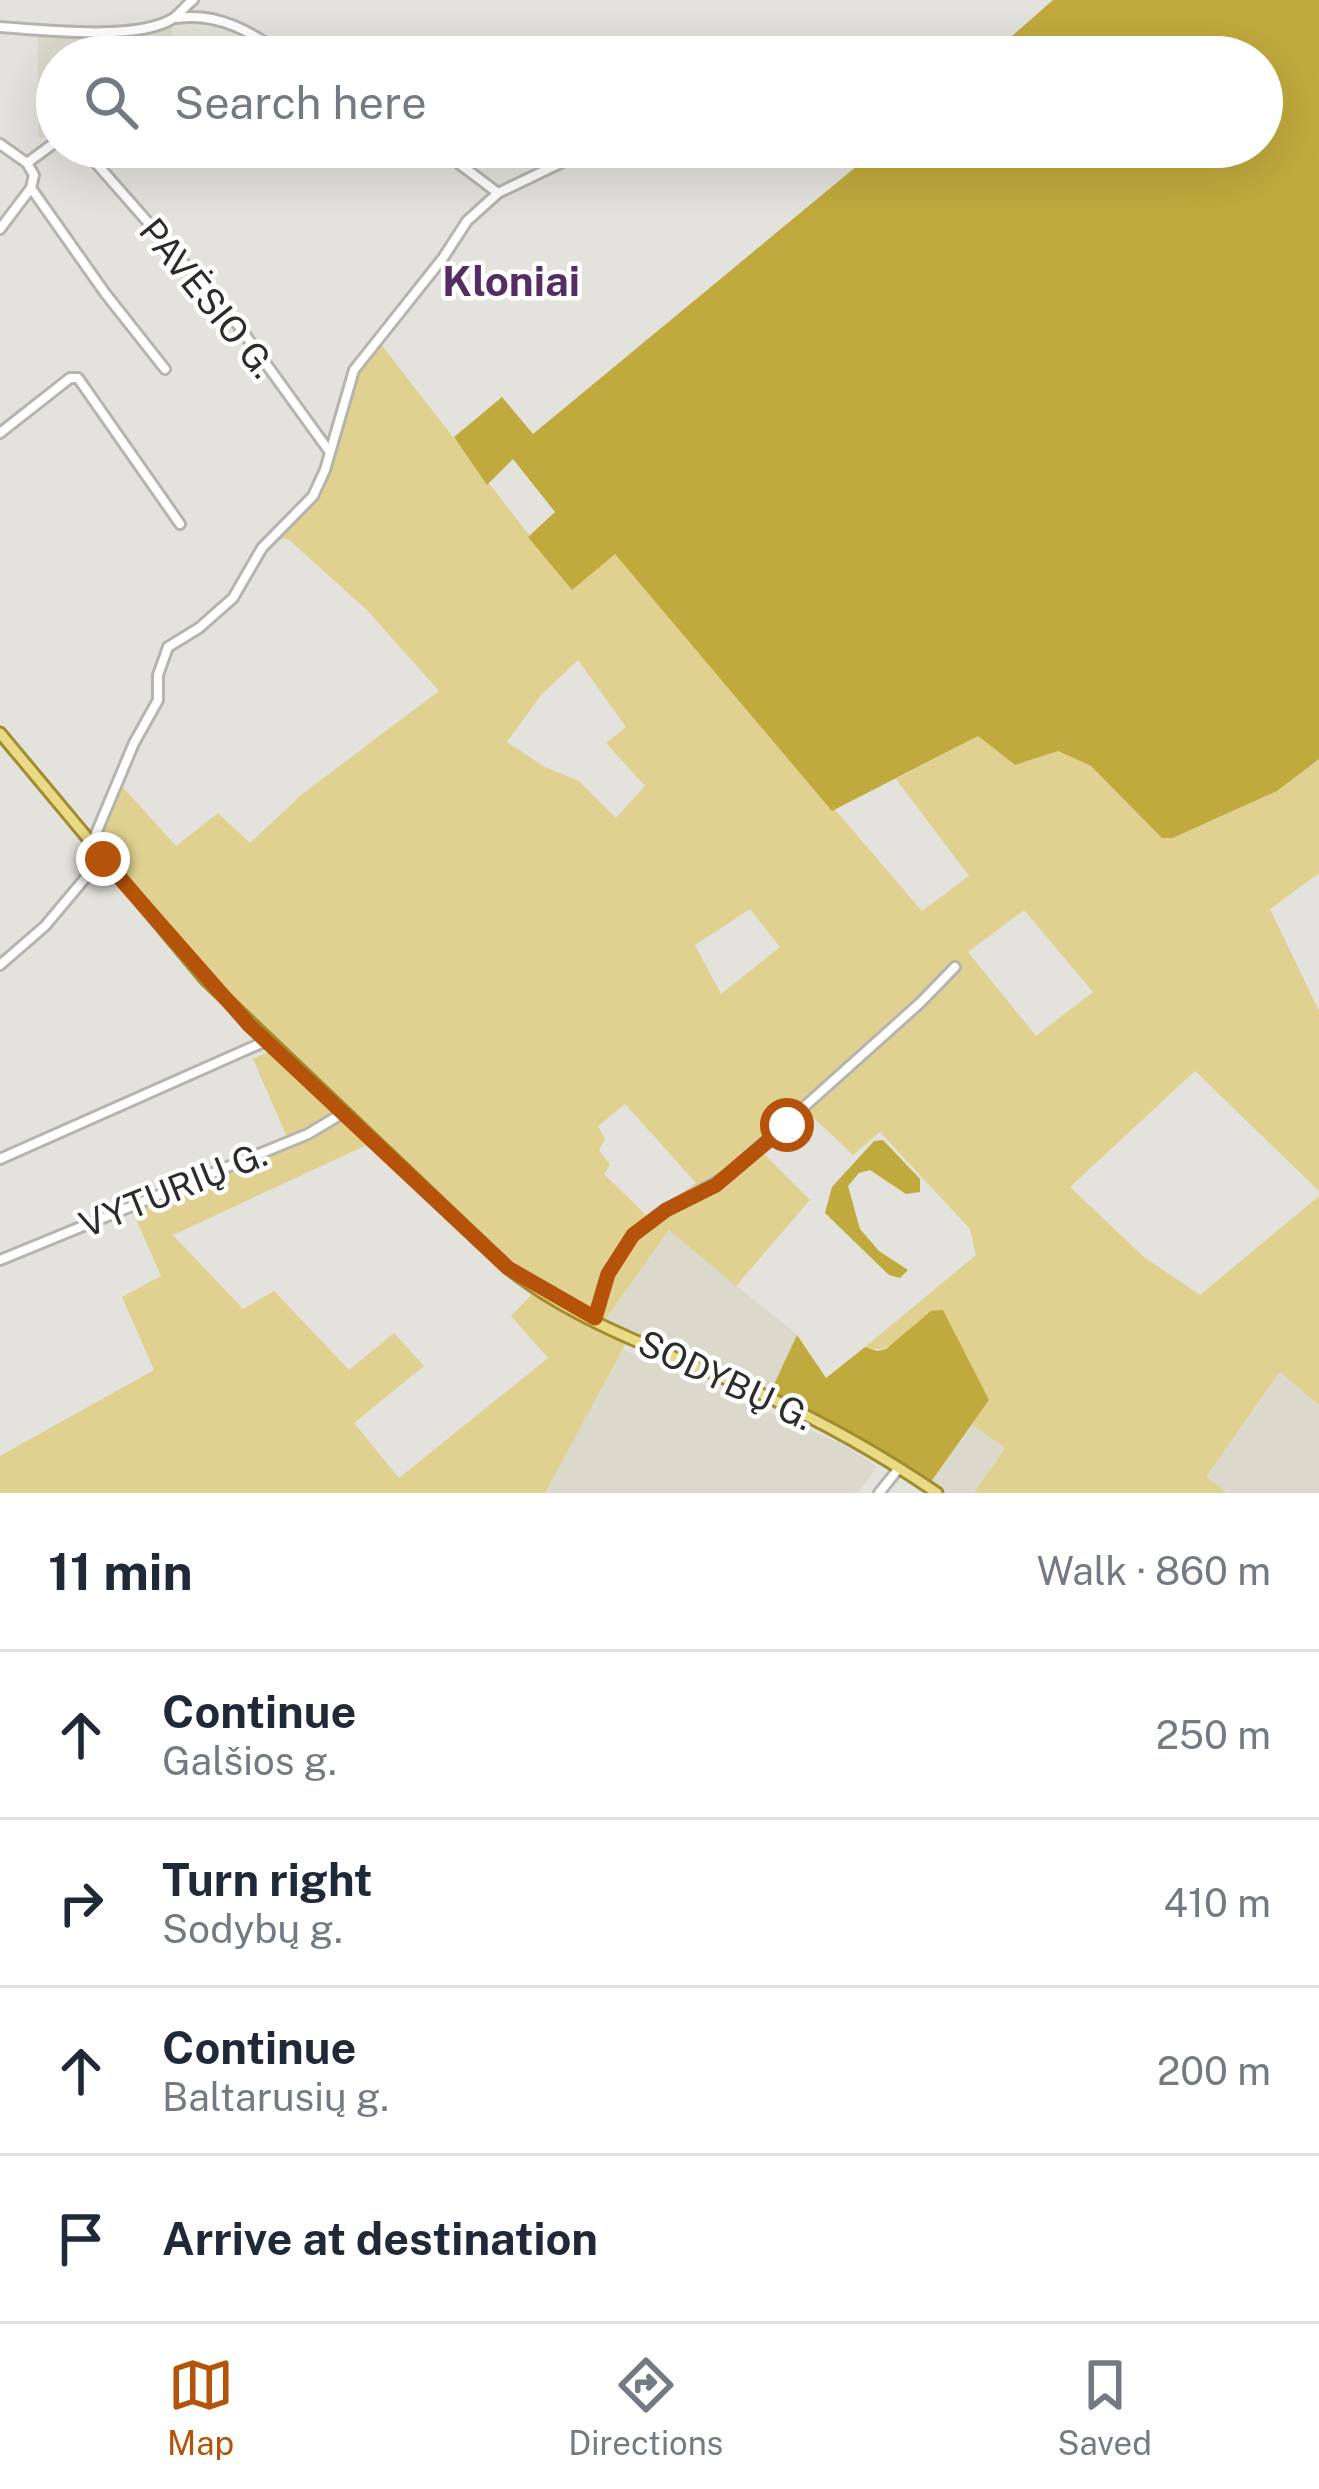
<!DOCTYPE html>
<html lang="en">
<head>
<meta charset="utf-8">
<style>
  :root { --surface:#fff; --page:#f2f2f3; --text:#1f2937; --muted:#747a83; --line:#e0e1e3; --accent:#b45309 }
  body { margin:0; font-family:"Public Sans",sans-serif; background:var(--page); color:var(--text) }
  .stop { position:absolute; width:36px; height:36px; margin:-27px; border:9px solid #b45309; border-radius:50%; background:#fff }
  .stop.end { background:#b45309; border-color:#fff; box-shadow:0 3px 12px #0008 }
  .list { margin:0; padding:0; list-style:none }
  h2 { display:flex; justify-content:space-between; align-items:center; height:156px; margin:0; padding:0 48px; font-size:51px }
  h2 small { font-size:39px; font-weight:400; color:var(--muted) }
  .list li { display:grid; grid-template-columns:78px 1fr auto; gap:36px; align-items:center; box-sizing:border-box; height:168px; padding:0 48px; border-top:3px solid var(--line) }
  .list b { display:block; font-size:45px; white-space:nowrap }
  .list p { margin:0; font-size:39px; white-space:nowrap; color:var(--muted) }
  .list em { font-size:39px; font-style:normal; color:var(--muted) }
  .icon { flex:none; width:66px; height:66px; fill:none; stroke:currentColor; stroke-width:2; stroke-linecap:round; stroke-linejoin:round }
  .map { position:relative; flex:none; width:1319px; height:1493px; overflow:hidden }
  .search { position:absolute; background:var(--surface); box-shadow:0 12px 48px #0002; left:36px; right:36px; top:36px; height:132px; display:flex; align-items:center; gap:30px; box-sizing:border-box; padding:0 42px; border-radius:66px; color:var(--muted); font-size:45px }
  .sheet { height:828px; background:var(--surface) }
  nav { display:flex; justify-content:space-around; align-items:center; box-sizing:border-box; height:168px; border-top:3px solid var(--line); background:var(--surface); font-size:33px; color:var(--muted) }
  nav a { display:grid; justify-items:center; gap:6px }
  nav .on { color:var(--accent) }
  .map>svg:first-child { display:block }
</style>
</head>
<body>
<div class="map">
<svg width="1319" height="1493" viewBox="0 0 1319 1493">
  <rect width="100%" height="100%" fill="#e3e2dd"/>
  <!-- built -->
  <g fill="#dbd8cc">
    <path d="M172 24 174 57H57V136L38 138V33L106 36Z"/>
    <path d="M669 1230 797 1335 769 1395 605 1320Z"/>
    <path d="M622 1349 844 1445 877 1467 858 1493H545Z"/>
    <path d="M1281 1372 1319 1405V1493H1227L1205 1478Z"/>
    <path d="M972 1424 1005 1448 974 1493H945L930 1483Z"/>
  </g>
  <!-- green -->
  <g fill="#e0d190" fill-rule="evenodd">
    <path d="M380 343 571 589 615 553 922 911 969 876 896 779 978 736 1015 765 1058 751 1091 766 1163 838H1174L1277 791 1319 759V873L1270 909 1319 1011V1191L1195 1071 1070 1187 1144 1257 1200 1295 1319 1196V1405L1280 1372 1206 1477 1227 1493H974L1005 1448 972 1424 989 1400 917 1322C903 1337 886 1356 865 1347L976 1255 970 1229 880 1132 853 1155 807 1111 761 1151 810 1200 736 1286 669 1230 605 1320 530 1279 503 1257 220 989 96 843 120 784 176 846 218 813 250 843 301 795 439 691 367 610 288 539 275 538C288 525 305 513 315 498 348 449 332 397 380 343ZM578 660 626 727 606 743 645 786 616 818 579 781 545 767 507 742 541 695ZM750 909 780 947 721 994 695 945ZM1024 910 1093 992 1036 1036 968 952ZM625 1104 696 1183 647 1216 604 1174 610 1165 599 1150 605 1139 598 1126Z"/>
    <path d="M268 1052 371 1143 173 1235 243 1309 274 1291 349 1370 394 1333 424 1366 354 1423 399 1478 548 1358 511 1316 534 1292 616 1335 626 1343 545 1493H0V1456L154 1370 122 1297 161 1276 132 1210 290 1144 253 1059Z"/>
  </g>
  <!-- forest -->
  <g fill="#c1aa3d">
    <path d="M1053 0H1319V759L1277 791 1173 838H1162L1091 766 1058 751 1015 765 978 736 832 811 615 554 572 590 528 537 555 512 513 459 487 485 454 437 502 397 533 434 880 147H1262V57H988Z"/>
    <path d="M883 1140 920 1179V1192L906 1194 870 1170 859 1173 848 1186 860 1229 879 1251 908 1270 900 1278 889 1275 825 1213 832 1187 874 1141Z"/>
    <path d="M943 1310 989 1400 930 1483 866 1441 769 1395 797 1335 826 1378 865 1347 877 1351 886 1349 931 1311Z"/>
  </g>
  <g fill="none" stroke-linecap="round" stroke-linejoin="round">
    <defs>
      <g id="minor">
        <path d="M176 18C219 12 252 32 286 57"/>
        <path d="M0 27C42 30 136 41 172 19 178 16 186 5 193 0"/>
        <path d="M0 144 27 163 57 141"/>
        <path d="M82 147 238 325 329 451"/>
        <path d="M437 147 498 193"/>
        <path d="M31 188 105 293 165 369"/>
        <path d="M0 229 31 188 34 175 27 163"/>
        <path d="M0 433 70 378H78L180 524"/>
        <path d="M92 843 134 743 158 700V675L168 647 199 628 233 598 262 548 313 496 325 470 354 370 443 258 467 221 498 193 571 158 615 160 657 147"/>
        <path d="M0 965 45 926 102 858"/>
        <path d="M0 1159 266 1041"/>
        <path d="M0 1260 308 1134 343 1113"/>
        <path d="M594 1319 608 1274 633 1235 666 1210 727 1176 920 1003 955 967"/>
        <path d="M879 1493 899 1468"/>
      </g>
      <path id="major" d="M0 733 205 979 508 1268C580 1326 682 1358 766 1396 826 1424 883 1456 937 1493"/>
    </defs>
    <!-- minor casing -->
    <use href="#minor" stroke="#b5b4af" stroke-width="14"/>
    <!-- major casing -->
    <use href="#major" stroke="#a08d30" stroke-width="15"/>
    <!-- minor -->
    <use href="#minor" stroke="#fff" stroke-width="8"/>
    <!-- major -->
    <use href="#major" stroke="#ebda85" stroke-width="9"/>
  </g>
  <g fill="none" stroke-linecap="round" stroke-linejoin="round">
    <!-- route -->
    <path stroke="#b45309" stroke-width="15" d="M103 859 249 1025 508 1268 595 1318 608 1274 633 1235 666 1210 716 1185 787 1125"/>
  </g>
  <g text-anchor="middle" stroke-width="9" stroke-linejoin="round" paint-order="stroke">
    <!-- street labels -->
    <g font-size="36" fill="#2c2c2a" stroke="#fff">
      <text transform="translate(208 298) rotate(51)" y="13">PAVĖSIO G.</text>
      <text transform="translate(173 1189) rotate(-22)" y="13">VYTURIŲ G.</text>
      <text transform="translate(726 1380) rotate(25)" y="13">SODYBŲ G.</text>
    </g>
    <!-- quarter labels -->
    <g font-size="42" font-weight="bold" fill="#552d64" stroke="#fff">
      <text x="511" y="296">Kloniai</text>
    </g>
  </g>
</svg>
<div class="stop" style="left:787px;top:1125px"></div>
<div class="stop end" style="left:103px;top:859px"></div>
<div class="search"><svg class="icon" aria-label="search" viewBox="0 0 24 24"><circle cx="10" cy="10" r="6"/><path d="M15 15l6 6"/></svg>Search here</div>
</div>
<section class="sheet">
<h2>11 min<small>Walk · 860 m</small></h2>
<ul class="list">
<li><svg class="icon" aria-label="ahead" viewBox="0 0 24 24"><path d="M12 20V5M6 11l6-6 6 6"/></svg><div><b>Continue</b><p>Galšios g.</p></div><em>250 m</em></li>
<li><svg class="icon" aria-label="right" viewBox="0 0 24 24"><path d="M7 20v-9h11M14 6l5 5-5 5"/></svg><div><b>Turn right</b><p>Sodybų g.</p></div><em>410 m</em></li>
<li><svg class="icon" aria-label="ahead" viewBox="0 0 24 24"><path d="M12 20V5M6 11l6-6 6 6"/></svg><div><b>Continue</b><p>Baltarusių g.</p></div><em>200 m</em></li>
<li><svg class="icon" aria-label="arrive" viewBox="0 0 24 24"><path d="M6 21V4h12l-3 4 3 4H6"/></svg><div><b>Arrive at destination</b></div></li>
</ul>
</section>
<nav>
<a class="on"><svg class="icon" aria-label="map" viewBox="0 0 24 24"><path d="M3 6l6-2 6 2 6-2v14l-6 2-6-2-6 2zM9 4v14M15 6v14"/></svg>Map</a>
<a><svg class="icon" aria-label="directions" viewBox="0 0 24 24"><path d="M12 3l9 9-9 9-9-9zM9 14v-3h6M13 9l2 2-2 2"/></svg>Directions</a>
<a><svg class="icon" aria-label="saved" viewBox="0 0 24 24"><path d="M7 4h10v16l-5-4-5 4z"/></svg>Saved</a>
</nav>
</body>
</html>
